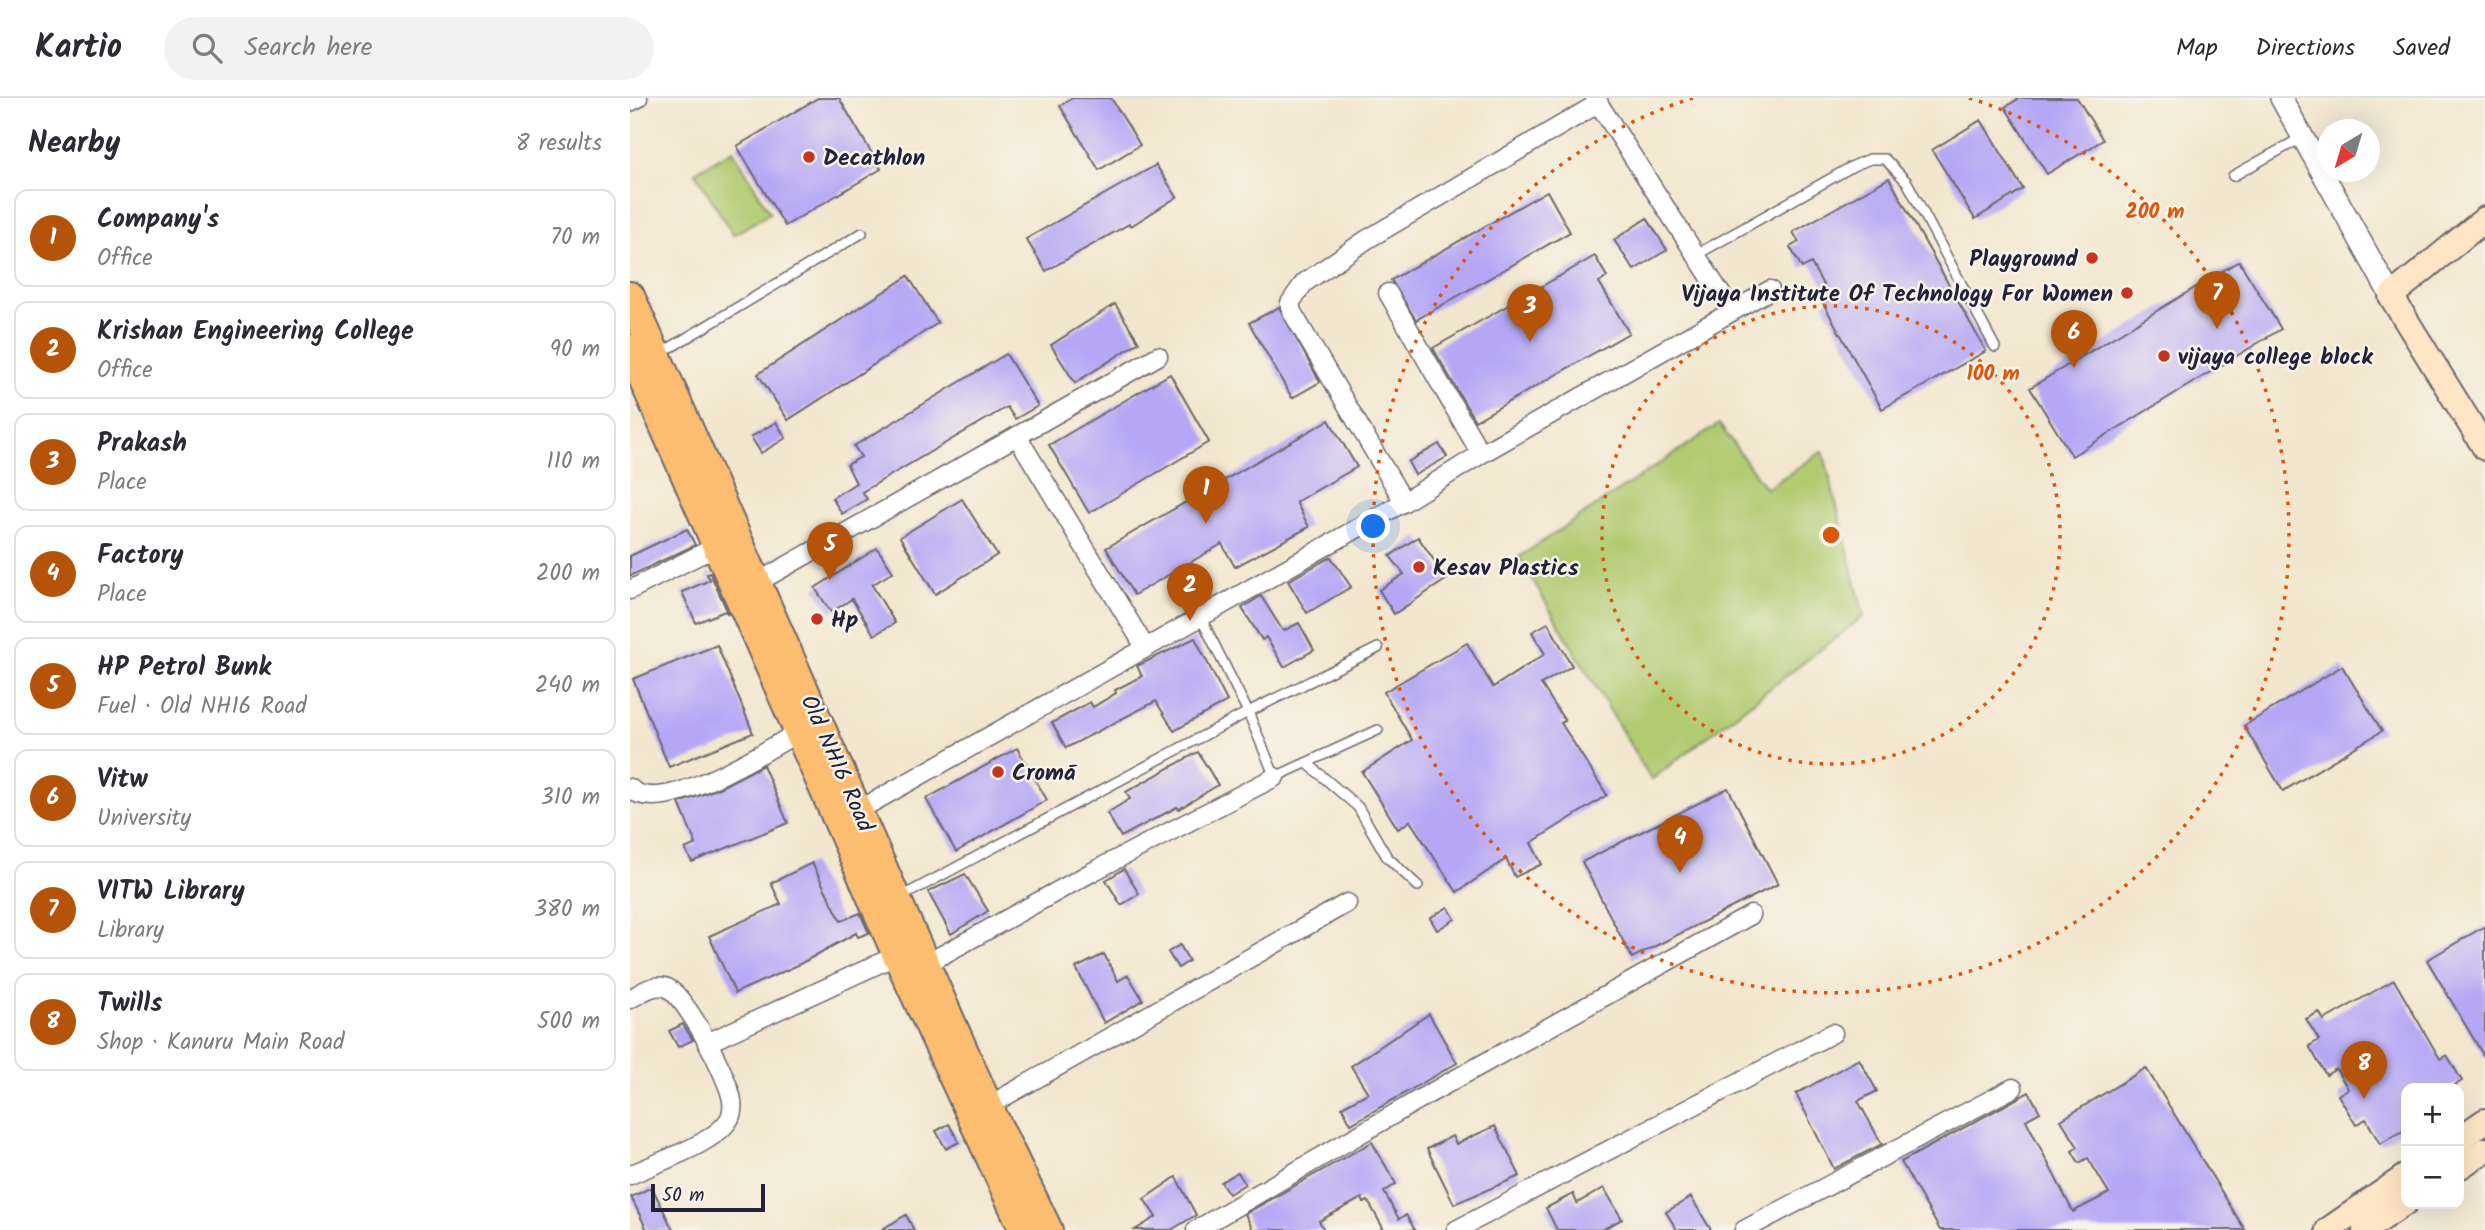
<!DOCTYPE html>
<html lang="en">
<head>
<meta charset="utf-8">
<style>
  :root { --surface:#fff; --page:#f2f2f3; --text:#2b2b33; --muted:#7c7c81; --line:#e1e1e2; --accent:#b45309 }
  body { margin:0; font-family:Kalam,sans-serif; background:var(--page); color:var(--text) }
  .controls { position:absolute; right:21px; bottom:21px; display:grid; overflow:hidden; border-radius:14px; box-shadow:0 7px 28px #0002 }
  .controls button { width:63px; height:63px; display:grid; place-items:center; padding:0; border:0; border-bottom:2px solid var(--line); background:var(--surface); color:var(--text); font:35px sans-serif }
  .compass { position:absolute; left:1687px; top:21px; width:63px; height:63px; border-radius:50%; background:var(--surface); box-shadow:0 7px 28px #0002; rotate:218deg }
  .scale { position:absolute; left:21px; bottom:18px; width:114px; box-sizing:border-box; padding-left:7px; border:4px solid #22223b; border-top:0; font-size:19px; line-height:24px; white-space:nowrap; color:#22223b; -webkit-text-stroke:5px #f7f3e8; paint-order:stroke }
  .you { position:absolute; left:744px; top:429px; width:24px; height:24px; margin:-18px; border:5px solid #fff; border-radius:50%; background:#1a73e8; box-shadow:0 0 0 10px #1a73e833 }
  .badge { display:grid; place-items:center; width:46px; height:46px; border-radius:50%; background:var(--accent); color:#fff; font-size:23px; font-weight:700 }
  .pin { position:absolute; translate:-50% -58px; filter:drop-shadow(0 2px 4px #0008) }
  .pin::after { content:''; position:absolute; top:37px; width:24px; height:21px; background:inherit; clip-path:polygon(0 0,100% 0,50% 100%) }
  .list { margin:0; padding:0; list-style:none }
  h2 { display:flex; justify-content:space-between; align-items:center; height:91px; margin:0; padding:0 28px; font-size:30px }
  h2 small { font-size:23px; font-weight:400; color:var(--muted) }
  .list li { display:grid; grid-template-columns:46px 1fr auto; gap:21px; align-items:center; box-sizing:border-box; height:98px; margin:0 14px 14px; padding:0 14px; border:2px solid var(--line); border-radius:14px }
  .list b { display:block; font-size:26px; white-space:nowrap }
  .list p { margin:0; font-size:23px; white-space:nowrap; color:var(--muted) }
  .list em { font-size:23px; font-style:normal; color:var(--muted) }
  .icon { flex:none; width:38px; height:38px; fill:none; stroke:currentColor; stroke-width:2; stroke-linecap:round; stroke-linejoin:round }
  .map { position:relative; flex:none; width:1855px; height:1132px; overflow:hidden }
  header { display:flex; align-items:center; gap:42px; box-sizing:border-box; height:98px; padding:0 35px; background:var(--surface); border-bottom:2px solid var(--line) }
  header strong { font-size:33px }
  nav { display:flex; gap:38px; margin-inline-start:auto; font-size:24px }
  .search { width:490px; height:63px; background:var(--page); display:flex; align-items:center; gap:18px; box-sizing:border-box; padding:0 24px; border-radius:38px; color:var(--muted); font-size:26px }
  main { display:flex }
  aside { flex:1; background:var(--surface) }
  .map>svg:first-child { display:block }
</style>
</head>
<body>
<header>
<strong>Kartio</strong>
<div class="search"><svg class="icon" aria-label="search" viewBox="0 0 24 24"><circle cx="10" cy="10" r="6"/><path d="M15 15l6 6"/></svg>Search here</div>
<nav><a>Map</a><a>Directions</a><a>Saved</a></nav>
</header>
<main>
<aside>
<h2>Nearby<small>8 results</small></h2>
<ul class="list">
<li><span class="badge">1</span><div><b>Company's</b><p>Office</p></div><em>70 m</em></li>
<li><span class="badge">2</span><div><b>Krishan Engineering College</b><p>Office</p></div><em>90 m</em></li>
<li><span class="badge">3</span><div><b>Prakash</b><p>Place</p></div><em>110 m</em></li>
<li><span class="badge">4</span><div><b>Factory</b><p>Place</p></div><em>200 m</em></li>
<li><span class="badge">5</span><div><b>HP Petrol Bunk</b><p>Fuel · Old NH16 Road</p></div><em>240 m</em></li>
<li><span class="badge">6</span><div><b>Vitw</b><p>University</p></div><em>310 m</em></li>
<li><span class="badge">7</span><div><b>VITW Library</b><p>Library</p></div><em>380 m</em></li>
<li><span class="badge">8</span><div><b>Twills</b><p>Shop · Kanuru Main Road</p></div><em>500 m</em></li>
</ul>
</aside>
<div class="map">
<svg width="1855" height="1132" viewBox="0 0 1855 1132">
  <rect width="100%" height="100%" fill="#f7f3e8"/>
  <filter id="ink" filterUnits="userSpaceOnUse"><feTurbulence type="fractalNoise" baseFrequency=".0143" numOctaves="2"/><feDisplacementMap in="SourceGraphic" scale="14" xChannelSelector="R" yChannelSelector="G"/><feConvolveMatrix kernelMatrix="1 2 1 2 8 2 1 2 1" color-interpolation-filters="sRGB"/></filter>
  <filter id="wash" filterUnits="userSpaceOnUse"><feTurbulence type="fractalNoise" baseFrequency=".00686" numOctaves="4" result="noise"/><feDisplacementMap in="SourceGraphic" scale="28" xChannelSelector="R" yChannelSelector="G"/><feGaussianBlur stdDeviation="1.57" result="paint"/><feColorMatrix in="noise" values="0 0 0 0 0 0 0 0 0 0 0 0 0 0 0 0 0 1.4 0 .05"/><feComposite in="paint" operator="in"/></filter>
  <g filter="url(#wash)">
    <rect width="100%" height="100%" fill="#f3e6ce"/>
    <!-- green -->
    <g fill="#b1cb71" stroke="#6a7656" stroke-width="2">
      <path d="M103 52 140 115 103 137 65 74Z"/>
      <path d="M1089 326 1136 391 1193 353 1234 518 1021 682 889 459Z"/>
    </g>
    <g id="blocks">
      <!-- building -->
      <g fill="#b5a7f5">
        <path d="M188 0H209L251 71 155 128 107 48Z"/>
        <path d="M442 0H481L510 47 469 72 430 8Z"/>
        <path d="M1390 0H1447L1473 42 1417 76 1375 9Z"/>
        <path d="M1351 22 1393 91 1345 121 1302 52Z"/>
        <path d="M526 67 547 99 501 128 499 126 416 173 396 141Z"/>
        <path d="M1259 80 1356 253 1252 311 1193 205 1201 201 1181 165 1172 170 1160 149 1169 144 1163 134Z"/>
        <path d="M917 93 940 134 786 222 761 182Z"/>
        <path d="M1017 120 1037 152 1004 172 984 142Z"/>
        <path d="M965 158 977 179 969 184 999 235 845 323 803 250Z"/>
        <path d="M1609 163 1651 231 1442 358 1400 290Z"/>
        <path d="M278 178 308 225 158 322 128 276Z"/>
        <path d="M485 206 509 244 445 285 421 247Z"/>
        <path d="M649 209 690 284 662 300 619 225Z"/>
        <path d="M376 256 408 308 385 321 377 309 232 394 237 401 212 416 202 400 226 385 217 367 231 359 224 348Z"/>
        <path d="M540 276 579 344 459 415 419 347Z"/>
        <path d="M699 322 727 369 666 404 679 429 605 469 592 446 504 497 476 450Z"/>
        <path d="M146 324 156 340 131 355 121 339Z"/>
        <path d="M809 346 817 359 785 377 778 364Z"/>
        <path d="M332 401 367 457 305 496 270 439Z"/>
        <path d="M57 431 65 447 0 478V458Z"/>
        <path d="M788 439 817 481 764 516 749 492 774 476 760 458Z"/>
        <path d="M247 450 263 474 242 487 265 525 244 537 222 501 201 514 185 490Z"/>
        <path d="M701 459 721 489 677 515 658 483Z"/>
        <path d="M80 475 99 517 95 513 66 525 52 494 80 482 77 476Z"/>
        <path d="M631 498 653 533 669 525 684 552 654 569 636 539 632 542 612 510Z"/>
        <path d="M918 525 942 568 911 586 935 623 931 625 977 697 901 745 912 766 885 779 876 761 827 794 780 723 768 731 732 674 782 642 754 594 837 545 863 589 915 556 902 534Z"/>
        <path d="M565 540 597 603 544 633 526 603 436 650 422 625 460 604 463 609 486 595 485 592 512 578 507 568Z"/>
        <path d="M87 547 123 635 39 669 3 581Z"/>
        <path d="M1712 568 1752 633 1653 693 1614 628Z"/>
        <path d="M387 650 417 702 326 754 296 701Z"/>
        <path d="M568 654 588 687 549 711 547 709 491 739 477 715 500 701 496 694Z"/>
        <path d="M133 667 158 725 62 764 55 751 66 746 49 705 89 690Z"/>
        <path d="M1098 690 1148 786 1002 860 952 764Z"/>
        <path d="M182 765 211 823 230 815 239 835 228 839 226 835 168 867 105 895 79 838 151 806 141 785Z"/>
        <path d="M494 771 509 796 491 807 476 782Z"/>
        <path d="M335 776 358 813 321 836 298 794Z"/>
        <path d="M818 809 825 821 807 832 800 820Z"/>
        <path d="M1855 828V960L1797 862Z"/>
        <path d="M550 847 559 863 548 870 538 854Z"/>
        <path d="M474 856 488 883 498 877 513 902 474 925 446 870Z"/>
        <path d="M1764 882 1810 961 1817 957 1832 983 1820 990H1776V1031L1750 1046 1736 1021 1726 1027 1708 997 1718 991 1706 971 1696 977 1679 948 1689 942 1676 921 1689 914 1694 922Z"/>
        <path d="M799 916 827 965 721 1026 712 1009 738 995 721 968Z"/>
        <path d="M53 926 63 942 48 949 39 933Z"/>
        <path d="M1229 961 1247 993 1228 1003 1252 1046 1204 1071 1166 996Z"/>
        <path d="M1516 970 1615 1132H1310L1271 1064 1399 994 1410 1014 1396 1022 1443 1114 1479 1095 1458 1060 1449 1065 1442 1053 1448 1049 1431 1022Z"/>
        <path d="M319 1026 329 1044 316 1051 306 1033Z"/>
        <path d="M865 1028 890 1078 824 1106 797 1051 822 1038 826 1046Z"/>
        <path d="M742 1044 766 1086 754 1094 769 1121 776 1117 785 1132H750L753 1130 738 1103 734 1105 732 1100 689 1123 694 1132H623L615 1116Z"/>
        <path d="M608 1074 615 1086 599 1096 591 1084Z"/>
        <path d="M546 1079 566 1117 541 1132H505L526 1119 514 1101Z"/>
        <path d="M22 1089 43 1132H17L1 1099Z"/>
        <path d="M974 1090 992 1121 972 1132H927L916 1110 943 1096 947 1105Z"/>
        <path d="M1061 1099 1081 1132H1047L1036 1114Z"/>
        <path d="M276 1117 284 1132H251Z"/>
      </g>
    </g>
  </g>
  <g filter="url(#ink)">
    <use href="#blocks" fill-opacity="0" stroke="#6b676e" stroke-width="2"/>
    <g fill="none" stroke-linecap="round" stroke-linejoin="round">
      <defs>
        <g id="service">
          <path d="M1603 78 1671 40"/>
          <path d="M1066 157 1223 68 1240 61H1255L1277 84 1365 249"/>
          <path d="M28 257 232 135"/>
          <path d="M570 518 618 614 645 679 748 632"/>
          <path d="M678 666 728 709 757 759 788 788"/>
          <path d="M269 800 618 614 748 550"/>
        </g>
        <g id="minor">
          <path d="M965 0 1102 213"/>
          <path d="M0 4 8 0"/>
          <path d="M758 195 851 356"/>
          <path d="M387 338 528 258"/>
          <path d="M774 404 662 214 660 205 674 185 736 142 969 5"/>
          <path d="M128 484 387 338 515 549"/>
          <path d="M0 492 87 448"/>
          <path d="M0 690C30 722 139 650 171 633"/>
          <path d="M229 712 774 404 851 356 1140 192"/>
          <path d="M296 866 462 774 645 679"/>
          <path d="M0 901C11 895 22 886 35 889 54 893 100 982 102 1003 103 1009 102 1018 98 1023 83 1046 26 1065 0 1077"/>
          <path d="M77 945 274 854"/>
          <path d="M358 1008 717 805"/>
          <path d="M566 1132 795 998 1121 817"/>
          <path d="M826 1132 1203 935"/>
          <path d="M1114 1132 1383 990"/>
        </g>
        <path id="tertiary" d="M1651 0 1761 198"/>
        <g id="secondary">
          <path d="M1855 121 1761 198 1855 350"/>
          <path d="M1829 1041 1855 1023"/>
          <path d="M1829 1069 1855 1052"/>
          <path d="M1698 1132 1776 1078"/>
          <path d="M1735 1132 1776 1104"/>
        </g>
        <g id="primary">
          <path d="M0 198 358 1008 418 1132"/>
          <path d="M0 251 267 857 394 1132"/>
        </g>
      </defs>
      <!-- service casing -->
      <use href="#service" stroke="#6b676e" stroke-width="12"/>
      <!-- minor casing -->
      <use href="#minor" stroke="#6b676e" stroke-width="21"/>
      <!-- tertiary casing -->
      <use href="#tertiary" stroke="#6b676e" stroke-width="24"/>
      <!-- secondary casing -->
      <use href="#secondary" stroke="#6b676e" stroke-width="28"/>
      <!-- primary casing -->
      <use href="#primary" stroke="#6b676e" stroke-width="32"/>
      <!-- service -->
      <use href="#service" stroke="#fff" stroke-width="9"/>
      <!-- minor -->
      <use href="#minor" stroke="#fff" stroke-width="18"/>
      <!-- tertiary -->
      <use href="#tertiary" stroke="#fff" stroke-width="21"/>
      <!-- secondary -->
      <use href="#secondary" stroke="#fee5c5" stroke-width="24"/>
      <!-- primary -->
      <use href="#primary" stroke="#fcbd6f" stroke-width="28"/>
    </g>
  </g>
  <!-- distance rings -->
  <g fill="none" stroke="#de560e" stroke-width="3.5" stroke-dasharray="3.5 7">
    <circle cx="1201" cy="437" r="229"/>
    <path d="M1339 0A458 458 0 1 1 1063 0"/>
  </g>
  <!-- markers -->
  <g fill="#c8321e" stroke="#f7f3e8" stroke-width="2.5">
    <circle cx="179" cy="59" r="7"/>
    <circle cx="1462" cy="160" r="7"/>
    <circle cx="1497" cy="195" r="7"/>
    <circle cx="1534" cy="258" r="7"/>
    <circle cx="789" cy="469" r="7"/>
    <circle cx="187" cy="521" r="7"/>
    <circle cx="368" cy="674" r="7"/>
  </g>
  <g text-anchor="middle" stroke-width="5" stroke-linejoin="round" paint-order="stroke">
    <!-- poi labels -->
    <g font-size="23" font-weight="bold" fill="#22223b" stroke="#f7f3e8" text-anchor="start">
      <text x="193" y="67">Decathlon</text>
      <text x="1448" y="168" text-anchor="end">Playground</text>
      <text x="1483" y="203" text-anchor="end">Vijaya Institute Of Technology For Women</text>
      <text x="1548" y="266">vijaya college block</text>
      <text x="803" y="477">Kesav Plastics</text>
      <text x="201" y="529">Hp</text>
      <text x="382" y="682">Cromā</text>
    </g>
    <!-- street labels -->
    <g font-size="23" fill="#22223b" stroke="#f7f3e8">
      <text transform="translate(208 665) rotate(66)" y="8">Old NH16 Road</text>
    </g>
  </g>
  <circle cx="1201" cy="437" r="10" fill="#de560e" stroke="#f7f3e8" stroke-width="3.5"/>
  <g font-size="21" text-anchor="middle" font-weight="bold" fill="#de560e" stroke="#f7f3e8" stroke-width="5" stroke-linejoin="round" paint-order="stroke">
    <text x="1525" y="120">200 m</text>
    <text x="1363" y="282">100 m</text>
  </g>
</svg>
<div class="controls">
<button>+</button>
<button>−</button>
</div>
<svg class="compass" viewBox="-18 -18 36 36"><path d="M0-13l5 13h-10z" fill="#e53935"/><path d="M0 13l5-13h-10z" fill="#7c7c81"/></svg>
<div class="scale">50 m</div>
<div class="you"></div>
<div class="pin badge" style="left:576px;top:426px">1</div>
<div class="pin badge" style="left:560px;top:523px">2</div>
<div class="pin badge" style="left:900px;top:244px">3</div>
<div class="pin badge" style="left:1050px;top:775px">4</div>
<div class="pin badge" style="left:200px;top:482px">5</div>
<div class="pin badge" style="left:1444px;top:270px">6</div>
<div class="pin badge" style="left:1587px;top:231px">7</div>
<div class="pin badge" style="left:1734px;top:1001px">8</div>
</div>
</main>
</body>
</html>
